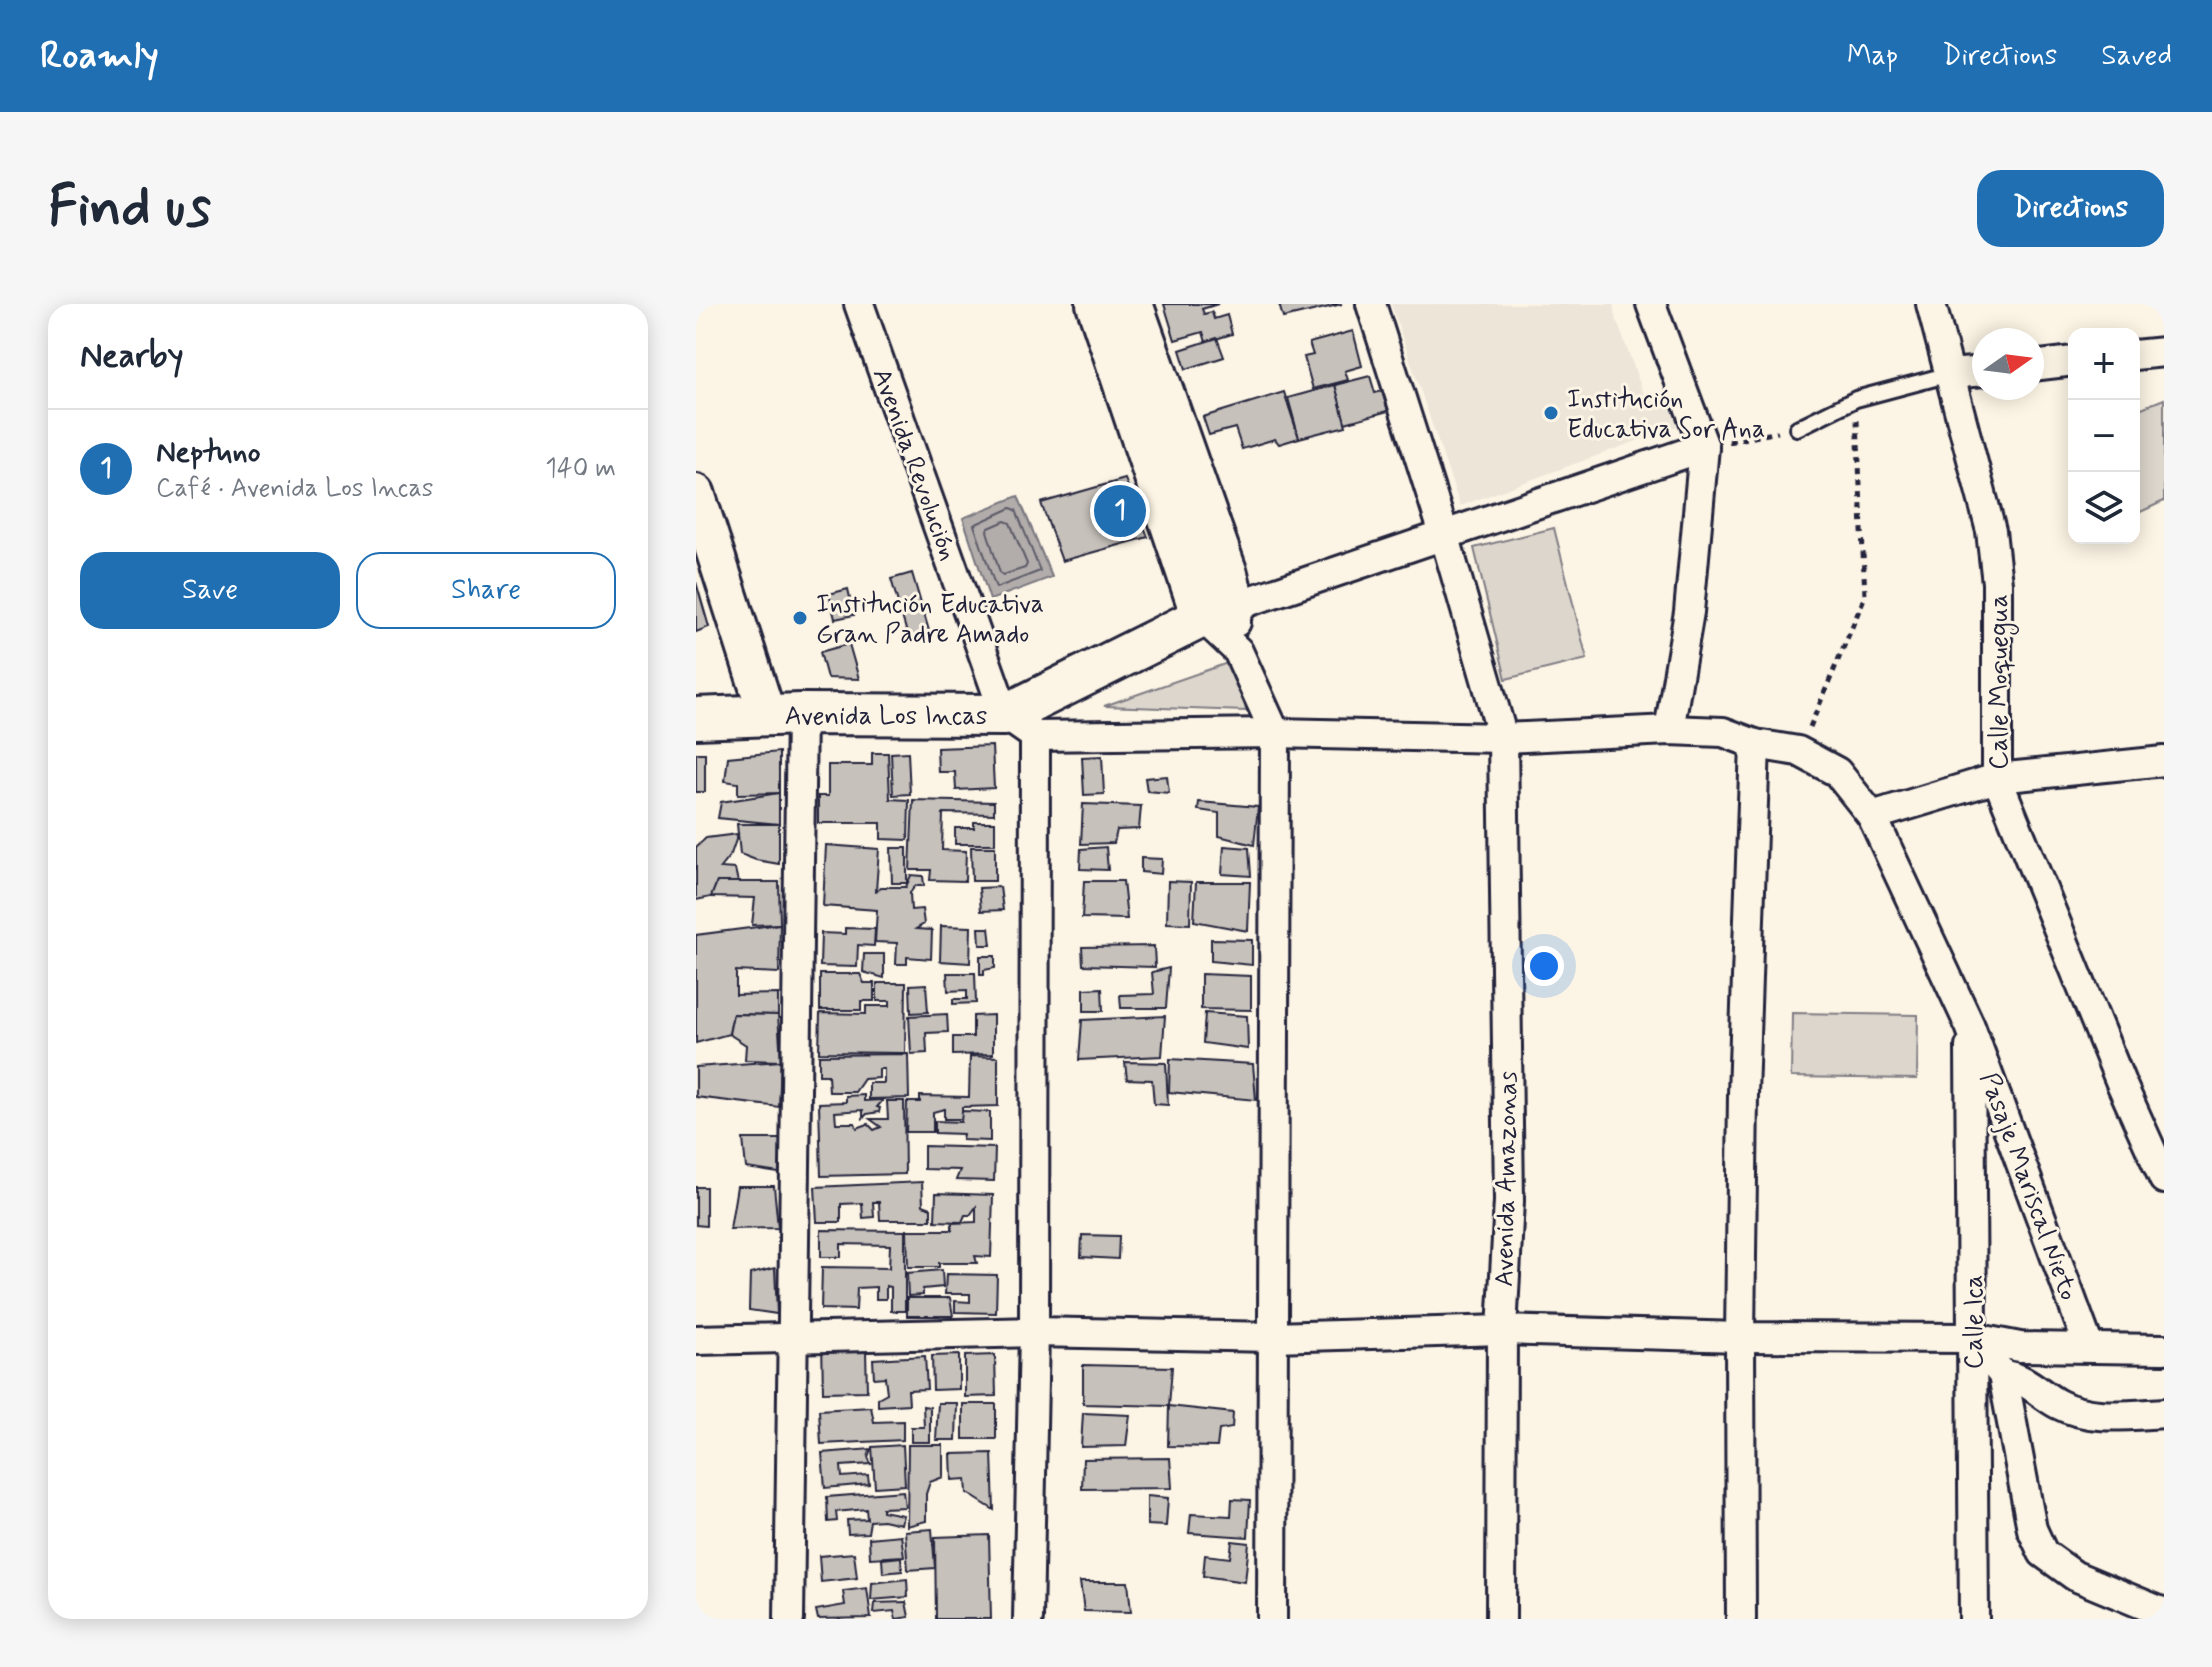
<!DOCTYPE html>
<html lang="en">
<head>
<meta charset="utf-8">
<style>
  :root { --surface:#fff; --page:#f6f6f7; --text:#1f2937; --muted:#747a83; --line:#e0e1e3; --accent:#1f6fb2 }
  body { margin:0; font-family:Mynerve,sans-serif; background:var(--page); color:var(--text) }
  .controls { position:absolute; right:24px; top:24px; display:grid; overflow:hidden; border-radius:16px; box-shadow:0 4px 20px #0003 }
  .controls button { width:72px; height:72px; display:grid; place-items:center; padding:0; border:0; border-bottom:2px solid var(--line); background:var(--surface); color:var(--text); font:40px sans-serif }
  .compass { position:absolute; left:1276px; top:24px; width:72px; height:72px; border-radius:50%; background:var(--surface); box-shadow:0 4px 20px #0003; rotate:76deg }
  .you { position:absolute; left:848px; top:662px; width:28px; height:28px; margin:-20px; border:6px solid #fff; border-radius:50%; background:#1a73e8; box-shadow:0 0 0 12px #1a73e833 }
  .badge { display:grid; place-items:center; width:52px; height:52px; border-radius:50%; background:var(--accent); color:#fff; font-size:26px; font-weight:700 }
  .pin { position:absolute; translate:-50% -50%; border:4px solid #fff; box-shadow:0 2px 8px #0006 }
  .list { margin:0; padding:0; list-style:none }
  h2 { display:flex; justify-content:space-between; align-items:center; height:104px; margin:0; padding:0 32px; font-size:34px }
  h2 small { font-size:26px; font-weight:400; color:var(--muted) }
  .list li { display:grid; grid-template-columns:52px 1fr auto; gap:24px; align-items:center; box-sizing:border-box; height:120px; padding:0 32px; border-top:2px solid var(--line) }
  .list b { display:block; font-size:30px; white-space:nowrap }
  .list p { margin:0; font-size:26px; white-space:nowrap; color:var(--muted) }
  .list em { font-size:26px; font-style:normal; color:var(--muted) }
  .actions { display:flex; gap:16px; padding:24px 32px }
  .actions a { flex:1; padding:18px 0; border:2px solid var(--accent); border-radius:24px; text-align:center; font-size:28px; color:var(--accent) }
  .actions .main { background:var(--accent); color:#fff }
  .icon { flex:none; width:44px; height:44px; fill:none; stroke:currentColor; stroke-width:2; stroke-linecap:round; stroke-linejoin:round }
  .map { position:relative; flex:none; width:1468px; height:1315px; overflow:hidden; border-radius:24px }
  header { display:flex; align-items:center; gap:48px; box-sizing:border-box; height:112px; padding:0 40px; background:var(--accent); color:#fff }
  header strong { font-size:38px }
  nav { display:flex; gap:44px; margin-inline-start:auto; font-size:28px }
  .intro { display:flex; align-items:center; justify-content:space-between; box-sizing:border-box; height:192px; padding:0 48px }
  h1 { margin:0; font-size:56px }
  .button { padding:20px 36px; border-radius:24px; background:var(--accent); color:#fff; font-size:28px; font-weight:700 }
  main { display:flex; gap:48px; padding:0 48px }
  aside { flex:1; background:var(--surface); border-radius:24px; box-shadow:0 4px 20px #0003 }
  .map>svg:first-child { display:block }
</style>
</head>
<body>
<header>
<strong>Roamly</strong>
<nav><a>Map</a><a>Directions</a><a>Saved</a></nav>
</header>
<div class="intro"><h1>Find us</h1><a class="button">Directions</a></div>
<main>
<aside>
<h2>Nearby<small></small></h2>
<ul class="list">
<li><span class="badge">1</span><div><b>Neptuno</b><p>Café · Avenida Los Incas</p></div><em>140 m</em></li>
</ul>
<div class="actions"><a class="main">Save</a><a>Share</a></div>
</aside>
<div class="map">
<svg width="1468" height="1315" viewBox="0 0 1468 1315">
  <rect width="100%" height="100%" fill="#fcf5e5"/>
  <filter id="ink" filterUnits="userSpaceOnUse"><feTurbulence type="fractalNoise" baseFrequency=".0125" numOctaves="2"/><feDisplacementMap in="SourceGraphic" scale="16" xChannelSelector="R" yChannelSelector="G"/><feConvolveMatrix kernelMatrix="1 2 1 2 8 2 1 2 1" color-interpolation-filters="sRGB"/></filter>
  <g filter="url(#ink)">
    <!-- built -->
    <path fill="#ece5d8" d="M695 0H917L919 12 950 96 971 90 981 122 764 202Z"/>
    <!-- green -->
    <g fill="#dcd6cc" stroke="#7f7c84" stroke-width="2">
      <path d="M1468 95V197L1438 211V107Z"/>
      <path d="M858 224 891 355 810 375 778 244Z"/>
      <path d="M540 356 550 407 408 402Z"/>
      <path d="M1096 709 1222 711 1221 775 1095 773Z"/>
    </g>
    <!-- water -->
    <path fill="#b2adab" stroke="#78757e" stroke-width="2" d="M322 192 356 273 294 296 267 214Z"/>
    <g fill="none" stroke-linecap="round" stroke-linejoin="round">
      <!-- shore -->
      <g stroke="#5c5a68" stroke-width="2">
        <path d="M315 204 320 206 344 267 300 284 278 221Z"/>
        <path d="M309 217 314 219 331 260 329 264 307 271 304 269 291 227 293 224Z"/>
      </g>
    </g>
    <!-- building -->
    <g fill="#c6c1bb" stroke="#22223b" stroke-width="2">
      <path d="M468 0H522L506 5 508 10 516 8 518 15 531 11 536 30 510 38 507 28 479 36Z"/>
      <path d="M583 0H646L587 14Z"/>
      <path d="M657 27 666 62 649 67 652 76 617 85 608 53 617 51 613 39Z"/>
      <path d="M521 34 528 53 490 65 484 46Z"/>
      <path d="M674 72 679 89 686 87 692 107 649 119 639 81Z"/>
      <path d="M639 81 650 122 603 134 592 94Z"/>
      <path d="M588 88 603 134 583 140 579 135 546 145 539 124 513 131 507 113Z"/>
      <path d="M429 175 452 233 366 257 345 199Z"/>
      <path d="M427 185 442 225 422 230 407 190Z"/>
      <path d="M216 269 234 330 213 336 195 275Z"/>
      <path d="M0 278 13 323 0 328Z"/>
      <path d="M152 285 158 311 139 315 133 290Z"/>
      <path d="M153 340 163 375 131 374 124 348Z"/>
      <path d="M296 442 298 484 260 486 259 468H242L241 444Z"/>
      <path d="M83 448V489L42 490V479L29 477 32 453Z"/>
      <path d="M212 448 214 490 197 491 195 449Z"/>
      <rect x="0" y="449" width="9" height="39"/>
      <path d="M176 449H192L194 495 213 496 212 536 185 535V519H122V492H132V461H176Z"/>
      <path d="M406 452 408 490 388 491 386 453Z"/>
      <path d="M471 472 473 489 451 487 449 474Z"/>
      <path d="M83 489V520L22 514 25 498Z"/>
      <path d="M217 496 298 498V510L247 509 246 546 270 547 269 577 234 576 235 566H214Z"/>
      <path d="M503 498 562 503 558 541 523 532V509L502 506Z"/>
      <path d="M387 500 445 502 443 525 421 526 418 539 385 540Z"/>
      <path d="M278 518H299V540H259V524H278Z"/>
      <path d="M41 520H83V560L60 556 44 550Z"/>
      <path d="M42 530 35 550 24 564 39 565 42 578H21L15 593 0 596V543L10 534Z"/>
      <path d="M130 541 183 545 180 587 185 583H210L215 571 227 572 228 582H219L214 589 215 606 226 605 228 620 220 625 236 626 235 655 211 653V660H200L201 639 179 638 181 606 127 602Z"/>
      <path d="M528 542 553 544 555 572 526 570Z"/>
      <path d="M275 543H299V577H276Z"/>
      <path d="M410 543 412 566 384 565 385 545Z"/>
      <path d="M195 544H211V579H196Z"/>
      <path d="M445 554 466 555 465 570 445 568Z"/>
      <path d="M388 577H427L431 615 386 614Z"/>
      <path d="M472 577 495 578 494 620 471 619Z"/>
      <path d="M21 578H83L84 620 56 621 59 594 15 593Z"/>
      <path d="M500 578H554L552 627 498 617Z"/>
      <path d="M304 583 307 606 285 607 283 584Z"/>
      <path d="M84 620 83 669 40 667V691L82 690V711L37 710 33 730 0 739V631Z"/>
      <path d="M245 622 275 623 274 659 244 657Z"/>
      <path d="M149 624 179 625 178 642 162 641 161 663 124 662 125 629 149 630Z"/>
      <path d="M283 624H293L295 641H284Z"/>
      <path d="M515 635 556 636V661L515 657Z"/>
      <path d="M458 642 459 663 387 661 386 643Z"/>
      <path d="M168 650H188V674L167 668Z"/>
      <path d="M284 652H299V664L288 666V671H284Z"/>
      <path d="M473 664 470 704H425L424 691 458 690 456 668Z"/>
      <path d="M251 669H279L280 699 257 700V695H271V686L252 687Z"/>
      <path d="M124 670H164L168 679H178V697H165V706H124Z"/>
      <path d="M505 670 555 672V706L505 705Z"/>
      <path d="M181 679H210L209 749 123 748 124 709 170 710V702H194V697H181Z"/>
      <path d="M230 680 232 708 215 709 214 681Z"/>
      <path d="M406 684 407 707H388V685Z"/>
      <path d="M509 709 551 712 552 745 507 739Z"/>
      <path d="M37 710 82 711 85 757 49 756 50 741 33 730Z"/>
      <path d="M251 710 252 728 230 729 231 749 215 750 213 712Z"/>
      <path d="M297 711V750L257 751V733H277V712Z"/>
      <path d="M469 712 466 752 383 756 386 716Z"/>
      <path d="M212 750 213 794 173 795V779H188V765H183V774L168 775 159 788H133L132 771H123V751Z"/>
      <path d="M274 752 302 753V802L266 803V815H248V805L237 808V828H210L211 798H224V792L273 793Z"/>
      <path d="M474 755 557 760 560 796 473 788Z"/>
      <path d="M85 757 83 803 0 793V763Z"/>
      <path d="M429 758 470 759 472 801 458 800 456 776 431 775Z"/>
      <path d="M168 791V797L187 796 181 803 184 804 183 808 171 810 167 814V806L139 808 140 819H159L161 824 172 820 178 826 185 823 174 815H192L191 797H208L209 870 125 872 123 799 150 798V792Z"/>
      <path d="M266 807 294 808V837L266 836 267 830 239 829V817L265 818Z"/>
      <path d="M47 835H85L83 869 50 864Z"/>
      <path d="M228 842 299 844 298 877 260 876 264 866 228 865Z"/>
      <path d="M226 878 227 901 235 904V916H184L183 898H177L178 913 167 914 166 899 145 900V918H121L119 883Z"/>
      <path d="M41 882H78L82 924 34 925Z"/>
      <path d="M0 883H10V922L0 921Z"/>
      <path d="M240 889 297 891 295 953 279 952 281 959H243V963H212L211 926H256V919L280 918V903L274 911H269L266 918 239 917Z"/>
      <path d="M125 926 209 927V1007H195V983L190 982V995H180V983L161 984 160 1006 125 1005 126 963 193 964 194 941 145 940V953H125Z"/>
      <path d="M386 931 423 932 422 955 385 953Z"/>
      <path d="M79 964 81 1010 53 1006 54 970Z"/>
      <path d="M246 966 247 983 227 985V991L212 992 211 969Z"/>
      <path d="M250 970 301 971 300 1009 259 1008V997L274 998V990H249Z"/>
      <path d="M211 994H254L257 1012H211Z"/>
      <path d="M158 1036V1047H170L171 1087 127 1088 126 1037Z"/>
      <path d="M263 1051V1085L237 1086 236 1052Z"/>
      <path d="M299 1051 300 1092 269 1093V1052Z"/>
      <path d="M229 1052 231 1085 212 1086 213 1100 182 1102V1094L191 1089 189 1073 178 1074 177 1055Z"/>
      <path d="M387 1061 476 1063 473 1102 387 1100Z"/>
      <path d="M242 1099H261L260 1136H240Z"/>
      <rect x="267" y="1100" width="33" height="35"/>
      <path d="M227 1102 234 1103V1138H215V1123H228Z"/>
      <path d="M473 1102 537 1109 536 1124 523 1126 521 1143 472 1142Z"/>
      <path d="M175 1103 178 1118 207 1117V1136L125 1140 123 1106Z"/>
      <path d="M387 1109 434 1111 430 1142 385 1143Z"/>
      <path d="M207 1141 209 1181 179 1183 176 1143Z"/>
      <path d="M212 1141H247V1173L234 1178 230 1190V1217L211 1222Z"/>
      <path d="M175 1145 172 1153 175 1160 145 1162 146 1173 172 1171 173 1180 129 1184 126 1149Z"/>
      <path d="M296 1149 298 1206 271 1189 270 1175 256 1176 255 1150Z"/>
      <path d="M474 1154 476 1184 386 1185 387 1155Z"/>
      <path d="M207 1187 209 1203 186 1204V1207L207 1211 205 1220 187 1216 174 1217 172 1229 152 1230 151 1216 171 1215 170 1205 140 1208 141 1217 132 1218 131 1193Z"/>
      <path d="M451 1192 472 1194 470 1222 451 1221Z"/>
      <path d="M536 1195 554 1196 552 1233 493 1229 495 1210 535 1212Z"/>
      <path d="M236 1225 239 1264 212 1266 209 1227Z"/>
      <path d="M205 1231 208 1252 174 1254 173 1234Z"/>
      <path d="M293 1231 295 1315H240L239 1233Z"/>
      <path d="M536 1237 553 1239 549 1278 507 1272 509 1251 534 1254Z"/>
      <path d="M158 1249 161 1274 125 1278 123 1252Z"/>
      <path d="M205 1253 206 1267 187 1269 186 1255Z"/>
      <path d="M211 1275 212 1293 175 1296 176 1279Z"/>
      <path d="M384 1278H432L435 1308 388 1307Z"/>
      <path d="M171 1284 175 1314 122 1315 120 1306 149 1301 147 1287Z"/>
      <path d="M210 1298 213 1313 200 1315 198 1307 178 1309 179 1299Z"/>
    </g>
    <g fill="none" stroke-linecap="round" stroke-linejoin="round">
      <defs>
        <path id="service" d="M1101 124 1160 95 1254 70"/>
        <g id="minor">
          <path d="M163 0 309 411 339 432 579 429 807 434 973 426 1027 428 1059 440 1102 447 1141 468 1176 512 1274 722 1393 1043"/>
          <path d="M675 0 748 230 807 434 813 897 806 1026 805 1315"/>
          <path d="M955 0 1008 143 993 308 973 426"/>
          <path d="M1235 0 1295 227 1301 279V474L1425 779 1468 875"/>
          <path d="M1438 51 1468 48"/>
          <path d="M1336 62 1378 57"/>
          <path d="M1254 70 1288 67"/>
          <path d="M506 313 542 347 579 429 576 1315"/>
          <path d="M540 318 539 302 1008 143"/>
          <path d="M1176 512 1301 474 1468 457"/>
          <path d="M1274 743 1278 1315"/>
          <path d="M1277 1034 1307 1071 1336 1225 1347 1249 1379 1272 1468 1309"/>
          <path d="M0 1036 338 1028 577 1033 806 1026 1044 1033 1277 1034 1324 1043 1468 1045"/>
          <path d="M1307 1071C1330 1073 1343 1090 1362 1100 1394 1117 1433 1111 1468 1109"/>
          <path d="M93 1315 105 410"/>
          <path d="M332 1315 338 1028 339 432"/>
          <path d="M1045 1315 1044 1033 1047 790 1059 440"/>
        </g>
        <path id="tertiary" d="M0 189 71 411"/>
        <g id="secondary">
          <path d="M401 0 506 313"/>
          <path d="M0 414 105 410 309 411 506 313 539 302 531 270 436 0"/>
        </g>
      </defs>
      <!-- service casing -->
      <use href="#service" stroke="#22223b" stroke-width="20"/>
      <!-- minor casing -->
      <use href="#minor" stroke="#22223b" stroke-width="34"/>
      <!-- tertiary casing -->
      <use href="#tertiary" stroke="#22223b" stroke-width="42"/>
      <!-- secondary casing -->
      <use href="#secondary" stroke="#22223b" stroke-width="46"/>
      <!-- path -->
      <g stroke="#22223b" stroke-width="5" stroke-dasharray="6 6" stroke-linecap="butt">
        <path d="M1033 138 1082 128"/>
        <path d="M1114 423 1169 292 1161 116"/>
      </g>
      <!-- service -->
      <use href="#service" stroke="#fcf5e5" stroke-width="14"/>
      <!-- minor -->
      <use href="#minor" stroke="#fcf5e5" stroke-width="28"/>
      <!-- tertiary -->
      <use href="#tertiary" stroke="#fcf5e5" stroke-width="36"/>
      <!-- secondary -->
      <use href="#secondary" stroke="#fcf5e5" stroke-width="40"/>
    </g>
  </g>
  <!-- markers -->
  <g fill="#1f6fb2" stroke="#fcf5e5" stroke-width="3">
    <circle cx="855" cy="109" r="8"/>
    <circle cx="104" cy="314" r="8"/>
  </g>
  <g text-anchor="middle" stroke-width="6" stroke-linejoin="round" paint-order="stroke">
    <!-- poi labels -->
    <g font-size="26" fill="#22223b" stroke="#fcf5e5" text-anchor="start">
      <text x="871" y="103">Institución<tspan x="871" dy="30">Educativa Sor Ana</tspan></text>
      <text x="120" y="308">Institución Educativa<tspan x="120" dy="30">Gran Padre Amado</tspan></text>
    </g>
    <!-- street labels -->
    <g font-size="26" fill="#22223b" stroke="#fcf5e5">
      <text transform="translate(220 160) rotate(70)" y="9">Avenida Revolución</text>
      <text transform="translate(1302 378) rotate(-90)" y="9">Calle Moquegua</text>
      <text x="190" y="420">Avenida Los Incas</text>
      <text transform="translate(809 875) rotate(-89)" y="9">Avenida Amazonas</text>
      <text transform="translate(1334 882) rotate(70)" y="9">Pasaje Mariscal Nieto</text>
      <text transform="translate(1277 1018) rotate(-90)" y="9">Calle Ica</text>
    </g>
  </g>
</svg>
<div class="controls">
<button>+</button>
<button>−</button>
<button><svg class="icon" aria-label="layers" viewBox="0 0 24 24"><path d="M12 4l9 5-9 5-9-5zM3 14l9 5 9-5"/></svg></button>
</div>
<svg class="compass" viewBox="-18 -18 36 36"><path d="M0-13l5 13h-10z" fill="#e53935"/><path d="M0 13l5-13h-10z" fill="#747a83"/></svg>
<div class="you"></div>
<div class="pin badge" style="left:424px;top:207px">1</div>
</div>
</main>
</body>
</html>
